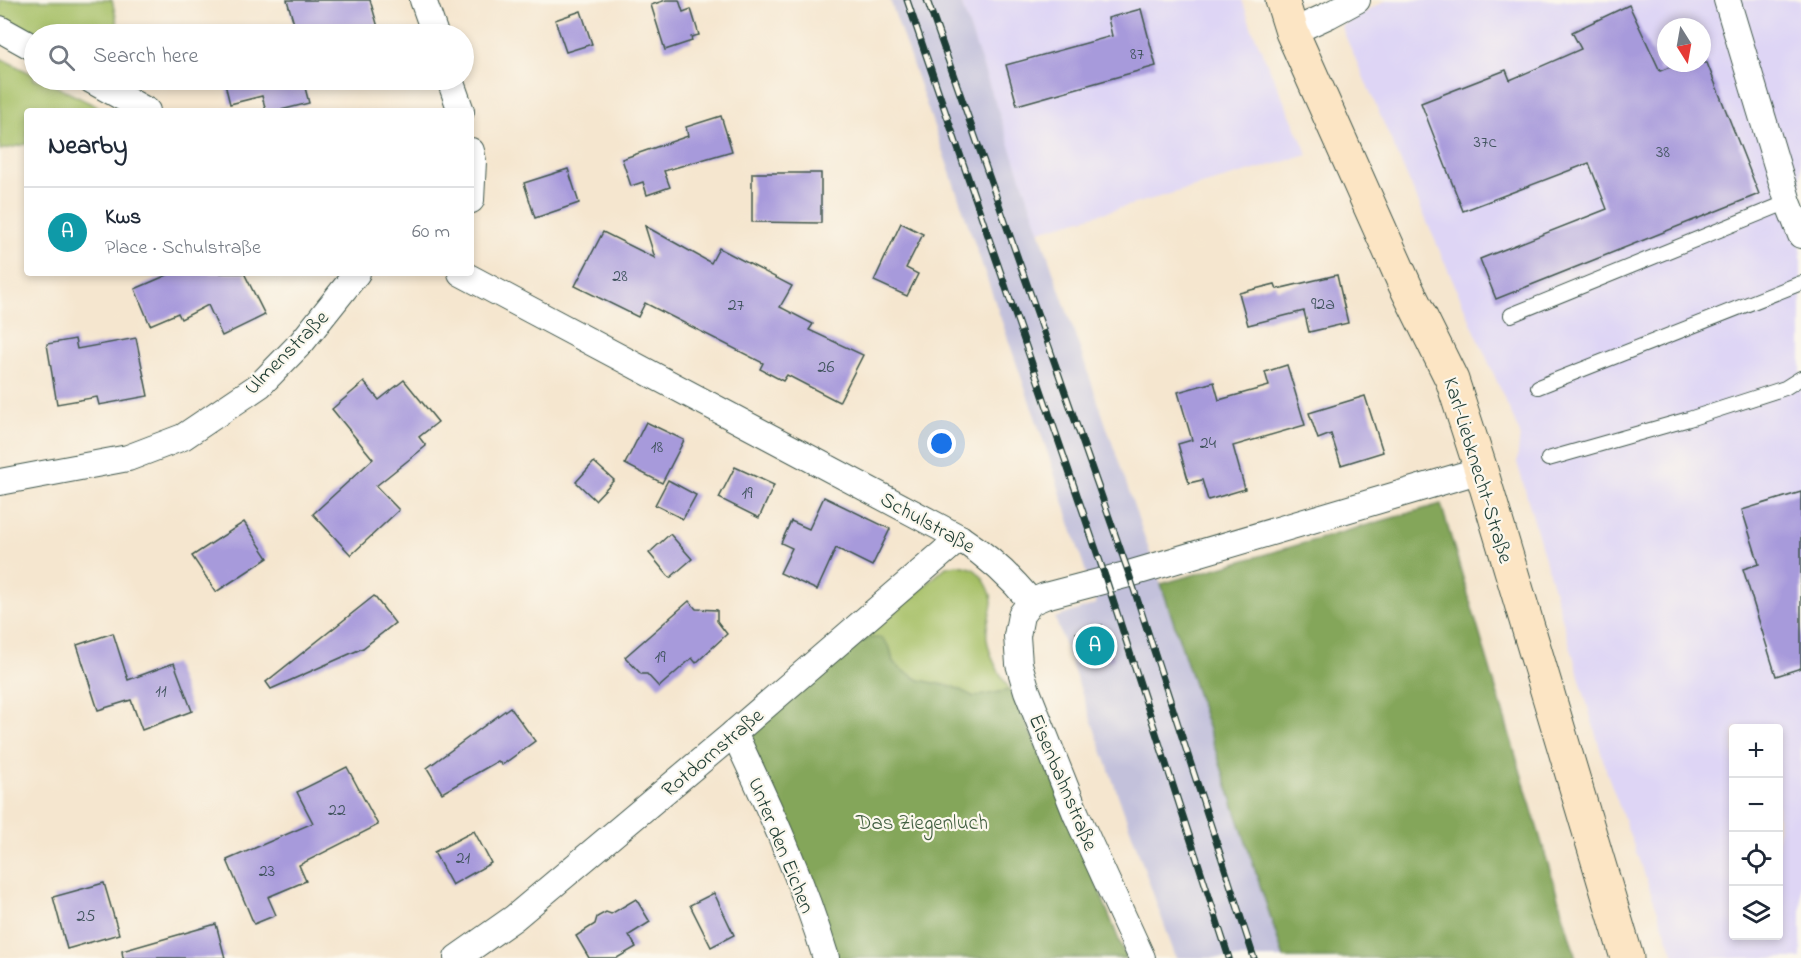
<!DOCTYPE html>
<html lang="en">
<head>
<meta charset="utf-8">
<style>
  :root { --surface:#fff; --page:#f6f6f7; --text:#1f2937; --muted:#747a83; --line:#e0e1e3; --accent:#c8321e }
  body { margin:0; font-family:"Indie Flower",sans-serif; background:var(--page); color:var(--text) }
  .controls { position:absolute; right:18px; bottom:18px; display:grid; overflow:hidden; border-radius:6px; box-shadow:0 3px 9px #0003 }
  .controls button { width:54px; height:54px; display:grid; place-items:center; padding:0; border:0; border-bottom:2px solid var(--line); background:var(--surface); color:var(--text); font:30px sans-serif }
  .compass { position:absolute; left:1657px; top:18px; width:54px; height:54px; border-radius:50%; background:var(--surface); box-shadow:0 3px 9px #0003; rotate:169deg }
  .you { position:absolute; left:942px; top:444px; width:21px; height:21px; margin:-15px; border:4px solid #fff; border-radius:50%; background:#1a73e8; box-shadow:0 0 0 9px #1a73e833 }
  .badge { display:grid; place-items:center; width:39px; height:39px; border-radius:50%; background:var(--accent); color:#fff; font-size:20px; font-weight:700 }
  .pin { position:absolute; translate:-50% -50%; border:3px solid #fff; box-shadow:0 2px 6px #0006 }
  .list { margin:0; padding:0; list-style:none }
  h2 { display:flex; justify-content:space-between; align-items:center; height:78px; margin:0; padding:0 24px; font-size:26px }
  h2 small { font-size:20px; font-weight:400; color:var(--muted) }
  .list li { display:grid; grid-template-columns:39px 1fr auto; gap:18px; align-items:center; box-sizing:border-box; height:90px; padding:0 24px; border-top:2px solid var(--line) }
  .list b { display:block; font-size:22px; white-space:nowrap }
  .list p { margin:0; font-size:20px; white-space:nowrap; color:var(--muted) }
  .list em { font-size:20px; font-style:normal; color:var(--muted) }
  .icon { flex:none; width:33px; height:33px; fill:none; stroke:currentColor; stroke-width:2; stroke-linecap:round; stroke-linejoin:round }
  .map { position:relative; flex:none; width:1801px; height:958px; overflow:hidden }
  .search { position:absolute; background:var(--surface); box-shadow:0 3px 9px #0003; left:24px; top:24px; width:450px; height:66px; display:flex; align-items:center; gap:15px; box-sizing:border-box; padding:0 21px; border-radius:33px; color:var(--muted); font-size:22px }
  .panel { position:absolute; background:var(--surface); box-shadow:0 3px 9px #0003; left:24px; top:108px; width:450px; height:168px; border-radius:6px }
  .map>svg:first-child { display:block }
</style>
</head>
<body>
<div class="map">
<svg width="1801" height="958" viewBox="0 0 1801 958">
  <rect width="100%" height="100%" fill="#fbf7ec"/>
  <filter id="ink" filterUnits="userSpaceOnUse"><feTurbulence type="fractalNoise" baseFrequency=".0167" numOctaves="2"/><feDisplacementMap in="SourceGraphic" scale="12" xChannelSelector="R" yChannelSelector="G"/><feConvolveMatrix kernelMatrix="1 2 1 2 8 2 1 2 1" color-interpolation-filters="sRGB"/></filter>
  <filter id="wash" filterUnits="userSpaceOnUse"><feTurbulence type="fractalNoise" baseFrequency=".008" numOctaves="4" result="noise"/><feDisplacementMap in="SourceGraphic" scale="24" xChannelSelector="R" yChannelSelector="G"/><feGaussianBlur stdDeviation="1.35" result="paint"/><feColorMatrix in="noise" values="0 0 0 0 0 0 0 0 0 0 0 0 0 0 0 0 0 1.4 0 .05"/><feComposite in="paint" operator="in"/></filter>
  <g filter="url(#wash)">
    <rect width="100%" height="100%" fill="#f5e6cf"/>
    <!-- built -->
    <g fill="#ded5f5" fill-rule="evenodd">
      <path d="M960 0H1242L1252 29 1308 155 1039 231Z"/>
      <path d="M1387 0H1801V958H1675L1607 773 1517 462 1520 434 1341 26ZM1666 27H1702V63H1666ZM1734 728H1778V936H1734Z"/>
    </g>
    <!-- industrial -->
    <path fill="#c3c1db" d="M890 0H960L1161 585 1284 958H1176L1055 618 1096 604 1049 457Z"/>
    <!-- green -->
    <g fill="#a5bf65" stroke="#627e4c" stroke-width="1.5">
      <path d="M0 0H112L120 34H34L0 21Z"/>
      <path d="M0 58 34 75V80H43L106 111H27V144L0 150Z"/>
      <path d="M957 565C963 566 969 566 975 570 983 576 992 592 992 602 991 615 985 626 987 639 990 659 1000 674 1010 690L974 697 954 687 919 680 902 670 893 662 890 648 870 638 858 644 946 567Z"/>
    </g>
    <!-- forest -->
    <g fill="#84a65a" stroke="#527247" stroke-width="1.5">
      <path d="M1441 504 1576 958H1284L1161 584Z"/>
      <path d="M870 638H882L890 648 893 662 902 670 919 680 954 687 974 697 1010 690 1067 809 1126 958H826L734 733 838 644 848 652 858 644Z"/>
    </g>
    <g id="blocks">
      <!-- building -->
      <g fill="#a79adb">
        <path d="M287 0H370L380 34H297Z"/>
        <path d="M666 0H679L683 12 691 9 699 35 691 37 692 41 665 50 651 5Z"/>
        <path d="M1629 5 1660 71 1680 63H1707L1759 194 1496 299 1480 259 1607 209 1589 163 1463 211 1421 103 1506 70 1510 80 1581 49 1572 32Z"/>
        <path d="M1141 9 1156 66 1017 105 1006 65 1112 36 1108 18Z"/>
        <path d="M581 11 592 44 566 52 555 20Z"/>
        <path d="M224 80H303L309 103 277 111H266L262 96 230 104Z"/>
        <path d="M721 116 732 151 664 171 670 187 647 195 643 182 631 186 622 159 688 136 686 127Z"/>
        <path d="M568 169 579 203 535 218 524 183Z"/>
        <path d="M752 173H821V223L752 222Z"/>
        <path d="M901 223 923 234 906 268 918 274 907 296 874 281Z"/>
        <path d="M645 226 711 263 719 248 792 286 780 307 813 324 809 330 863 355 839 402 787 375 783 381 760 369 763 363 645 303 638 317 575 286 603 232 655 258Z"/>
        <path d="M172 273H244L265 315 222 336 208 305 181 319 178 313 150 325 135 289Z"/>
        <path d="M1337 275 1348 323 1309 332 1304 311 1248 325 1239 293 1275 284 1277 289Z"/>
        <path d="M136 338 148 396 99 405 97 397 57 404 47 344 75 339 77 349Z"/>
        <path d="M1287 365 1305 425 1233 446 1245 489 1208 500 1202 480 1189 483 1178 444 1192 440 1178 392 1214 382 1219 400 1269 386 1265 372Z"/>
        <path d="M404 380 438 422 419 437 426 446 376 486 399 510 351 555 313 514 373 459 332 409 364 382 379 400Z"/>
        <path d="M1365 396 1383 452 1341 465 1331 434 1318 439 1309 413Z"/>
        <path d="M646 422 684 440 662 483 625 464Z"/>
        <path d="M594 462 614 480 595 500 576 482Z"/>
        <path d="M735 467 774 485 759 518 719 498Z"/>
        <path d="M668 480 696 495 683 519 655 505Z"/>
        <path d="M1801 492V668L1776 676 1743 569 1759 564 1742 510Z"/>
        <path d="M824 497 890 529 872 566 836 548 817 590 780 573 792 548 781 543 791 521 809 529Z"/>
        <path d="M244 522 268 558 216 592 192 556Z"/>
        <path d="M670 534 692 559 670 578 649 553Z"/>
        <path d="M374 596 395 623 363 648 271 689 266 682Z"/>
        <path d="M689 601 696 609 717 610V621L727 634 696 663 692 658 659 687 647 674H641L625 657Z"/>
        <path d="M1102 625 1114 659 1088 667 1076 633Z"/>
        <path d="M113 633 128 680 174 663 192 711 142 730 131 700 98 710 77 645Z"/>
        <path d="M510 707 535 741 502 765 498 761 442 793 427 768Z"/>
        <path d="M347 767 378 825 299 865 306 881 268 897 276 915 254 924 227 860 313 823 297 792Z"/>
        <path d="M474 831 491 863 452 885 434 852Z"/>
        <path d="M104 883 119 934 67 949 53 897Z"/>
        <path d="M714 893 734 935 711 947 690 905Z"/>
        <path d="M636 899 650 922 629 935 636 947 617 958H589L576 936 595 924 597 917 606 912 611 914Z"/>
        <path d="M216 924 225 958H123L122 951Z"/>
      </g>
    </g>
  </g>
  <g filter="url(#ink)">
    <use href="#blocks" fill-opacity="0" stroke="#3f564b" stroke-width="1.5"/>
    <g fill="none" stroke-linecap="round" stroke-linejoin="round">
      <defs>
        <g id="lane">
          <path d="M1511 315 1788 202"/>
          <path d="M1538 387 1801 283"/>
          <path d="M1548 459 1689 419 1785 388 1801 378"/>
        </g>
        <g id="street">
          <path d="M423 0 435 34"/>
          <path d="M1727 0 1788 202 1801 235"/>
          <path d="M0 29 34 48"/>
          <path d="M1292 32 1329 15 1357 0"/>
          <path d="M91 80 147 111"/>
          <path d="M450 80 461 111"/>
          <path d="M471 151 473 161 471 200"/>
          <path d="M461 273 960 538C989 557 1010 576 1031 602"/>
          <path d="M0 482 128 458 183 437 260 385 302 342 357 273"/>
          <path d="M734 733C769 807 803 881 826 958"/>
          <path d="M457 958 514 918 734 733 960 538"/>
          <path d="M1142 958 1076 814 1027 691 1019 664 1017 636 1021 615 1031 602 1045 596 1129 574 1481 470"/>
        </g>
        <path id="secondary" d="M1282 0 1292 32 1405 285 1452 380 1481 470 1627 958"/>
      </defs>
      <!-- lane casing -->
      <use href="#lane" stroke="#3f564b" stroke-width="16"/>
      <!-- street casing -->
      <use href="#street" stroke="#3f564b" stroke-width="28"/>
      <!-- secondary casing -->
      <use href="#secondary" stroke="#3f564b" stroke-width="35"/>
      <!-- lane -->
      <use href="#lane" stroke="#fff" stroke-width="14"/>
      <!-- street -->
      <use href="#street" stroke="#fff" stroke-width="26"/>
      <!-- secondary -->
      <use href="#secondary" stroke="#fce5c4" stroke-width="33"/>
      <defs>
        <g id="rail">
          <path d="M907 0 1106 579 1229 958"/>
          <path d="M927 0 1129 574 1254 958"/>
        </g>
      </defs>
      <!-- rail casing -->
      <use href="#rail" stroke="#1f3d34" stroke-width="7"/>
      <!-- rail -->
      <use href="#rail" stroke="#fbf7ec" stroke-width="4.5" stroke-dasharray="14" stroke-linecap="butt"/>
    </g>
  </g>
  <g text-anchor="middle" stroke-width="4.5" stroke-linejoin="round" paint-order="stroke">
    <!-- number labels -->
    <g font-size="18" fill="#41545e">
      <text x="1137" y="59">87</text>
      <text x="1485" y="147">37c</text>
      <text x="1663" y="157">38</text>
      <text x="620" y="281">28</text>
      <text x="1323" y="309">92a</text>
      <text x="736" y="310">27</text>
      <text x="826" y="372">26</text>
      <text x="1208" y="448">24</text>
      <text x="657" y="452">18</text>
      <text x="747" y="498">19</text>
      <text x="660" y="662">19</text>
      <text x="161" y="696">11</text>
      <text x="337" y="815">22</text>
      <text x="463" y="863">21</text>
      <text x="267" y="876">23</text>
      <text x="86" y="921">25</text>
    </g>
    <!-- street labels -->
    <g font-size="21" fill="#1f3d34" stroke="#fbf7ec">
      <text transform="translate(286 352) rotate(-45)" y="7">Ulmenstraße</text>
      <text transform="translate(1479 470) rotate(73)" y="7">Karl-Liebknecht-Straße</text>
      <text transform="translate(928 522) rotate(29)" y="7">Schulstraße</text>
      <text transform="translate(712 752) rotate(-40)" y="7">Rotdornstraße</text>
      <text transform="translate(1064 782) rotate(67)" y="7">Eisenbahnstraße</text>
      <text transform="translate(782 845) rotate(68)" y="7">Unter den Eichen</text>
    </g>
    <!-- park labels -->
    <g font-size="21" fill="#405e40" stroke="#fbf7ec">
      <text x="922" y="829">Das Ziegenluch</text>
    </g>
  </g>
</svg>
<div class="controls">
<button>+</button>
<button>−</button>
<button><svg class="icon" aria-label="locate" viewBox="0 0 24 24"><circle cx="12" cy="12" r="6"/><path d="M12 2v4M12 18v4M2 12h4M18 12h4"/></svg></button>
<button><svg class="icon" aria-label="layers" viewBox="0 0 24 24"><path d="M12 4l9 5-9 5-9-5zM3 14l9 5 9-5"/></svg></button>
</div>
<svg class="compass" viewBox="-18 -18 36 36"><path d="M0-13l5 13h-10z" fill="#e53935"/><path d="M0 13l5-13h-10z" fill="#747a83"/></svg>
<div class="you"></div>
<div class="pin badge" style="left:1095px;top:646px;background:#0f9aa8">A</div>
<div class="search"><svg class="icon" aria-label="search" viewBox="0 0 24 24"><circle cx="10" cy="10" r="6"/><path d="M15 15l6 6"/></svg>Search here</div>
<section class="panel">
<h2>Nearby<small></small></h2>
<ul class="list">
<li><span class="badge" style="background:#0f9aa8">A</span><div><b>Kws</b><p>Place · Schulstraße</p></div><em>60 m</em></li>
</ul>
</section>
</div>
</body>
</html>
